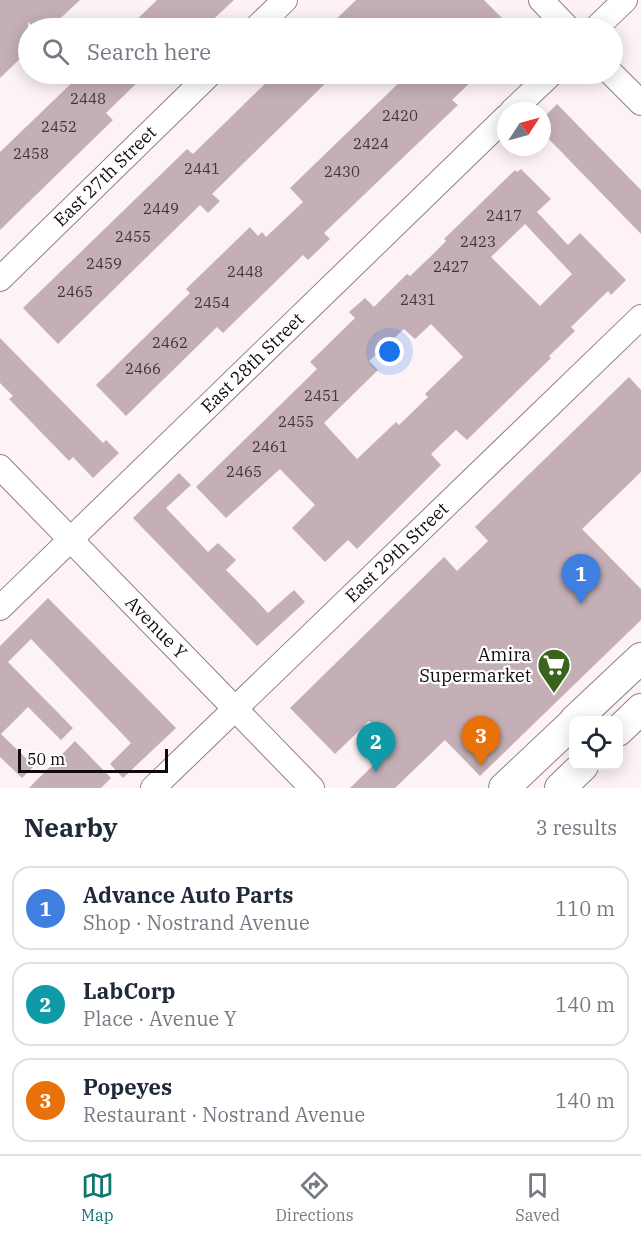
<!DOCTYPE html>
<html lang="en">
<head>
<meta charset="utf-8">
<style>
  :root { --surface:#fff; --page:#f2f2f3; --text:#1f2937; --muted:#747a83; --line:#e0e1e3; --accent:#0f766e }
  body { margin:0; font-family:"IBM Plex Serif",serif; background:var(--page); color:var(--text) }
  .controls { position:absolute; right:18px; bottom:18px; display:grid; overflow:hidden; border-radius:12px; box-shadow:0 3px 15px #0003 }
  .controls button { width:54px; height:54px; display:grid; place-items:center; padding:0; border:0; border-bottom:2px solid var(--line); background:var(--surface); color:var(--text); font:30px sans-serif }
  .compass { position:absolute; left:497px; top:102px; width:54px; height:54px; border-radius:50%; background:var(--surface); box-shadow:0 3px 15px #0003; rotate:54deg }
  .scale { position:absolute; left:18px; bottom:15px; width:150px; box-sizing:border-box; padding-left:6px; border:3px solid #120b0e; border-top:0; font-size:16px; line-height:21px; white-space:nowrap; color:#120b0e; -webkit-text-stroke:4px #fff; paint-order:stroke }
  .you { position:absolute; left:390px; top:352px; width:21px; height:21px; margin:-15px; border:4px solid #fff; border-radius:50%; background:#1a73e8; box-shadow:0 0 0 9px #1a73e833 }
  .badge { display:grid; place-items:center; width:39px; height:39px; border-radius:50%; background:var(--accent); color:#fff; font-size:20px; font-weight:700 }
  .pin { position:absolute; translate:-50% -50px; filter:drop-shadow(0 2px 3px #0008) }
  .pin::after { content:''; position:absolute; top:32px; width:21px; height:18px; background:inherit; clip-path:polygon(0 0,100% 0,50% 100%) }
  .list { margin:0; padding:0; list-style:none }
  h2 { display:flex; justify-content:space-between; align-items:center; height:78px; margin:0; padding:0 24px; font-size:26px }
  h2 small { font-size:20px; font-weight:400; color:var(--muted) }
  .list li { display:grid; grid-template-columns:39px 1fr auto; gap:18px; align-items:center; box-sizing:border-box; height:84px; margin:0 12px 12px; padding:0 12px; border:2px solid var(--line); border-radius:18px }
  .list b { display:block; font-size:22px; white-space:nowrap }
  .list p { margin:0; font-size:20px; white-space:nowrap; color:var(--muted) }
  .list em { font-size:20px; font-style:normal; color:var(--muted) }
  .icon { flex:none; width:33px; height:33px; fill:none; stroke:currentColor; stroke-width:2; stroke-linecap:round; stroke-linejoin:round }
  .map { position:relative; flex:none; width:641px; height:788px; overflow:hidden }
  .search { position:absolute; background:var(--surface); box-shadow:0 3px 15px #0003; left:18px; right:18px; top:18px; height:66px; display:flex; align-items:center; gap:15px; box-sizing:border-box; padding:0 21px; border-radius:33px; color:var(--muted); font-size:22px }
  .sheet { height:366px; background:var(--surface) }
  nav { display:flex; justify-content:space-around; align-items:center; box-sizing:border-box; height:84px; border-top:2px solid var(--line); background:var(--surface); font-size:16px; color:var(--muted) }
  nav a { display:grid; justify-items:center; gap:3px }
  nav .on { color:var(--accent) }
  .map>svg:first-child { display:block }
</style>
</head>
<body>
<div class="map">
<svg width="641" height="788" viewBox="0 0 641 788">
  <rect width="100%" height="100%" fill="#fdf3f6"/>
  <!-- building -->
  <g fill="#c5afb7" fill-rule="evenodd">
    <path d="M0 0H80L50 28H35L28 22V42L22 48 27 52 0 78Z"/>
    <path d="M157 0H234L204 28H128Z"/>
    <path d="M356 0H484L512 28H327Z"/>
    <path d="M81 74H146L106 113 113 120 0 230V152Z"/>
    <path d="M275 74H335L212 194 220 201 208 213 200 205 58 344 23 308 187 149 193 154Z"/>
    <path d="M408 74H479L452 100 458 105 324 233 330 239 308 260 303 255 223 333 217 327 126 416 96 385 190 293 186 289 250 227 258 236 262 232 266 237 303 202 290 188Z"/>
    <path d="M557 104 641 190V234L542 132V119Z"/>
    <path d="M521 169 551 199 537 212 568 245 580 233 626 280 611 295 608 291 571 327 575 331 549 356 551 358 467 440 456 430 431 454 441 465 357 549 348 540 325 562 292 528 315 505 280 469 226 518 196 487 317 369 310 362 355 318 349 312 365 298 374 307 407 274 410 276 429 258 446 241 444 239 515 170 517 172ZM525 224 572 274 540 306 491 257ZM431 324 463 357 425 394 428 397 399 425 396 422 357 459 324 423 378 370 369 361 404 329 415 339Z"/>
    <path d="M0 338 103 443 106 440 119 453 93 478 73 457 69 461 9 399 13 396 0 383Z"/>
    <path d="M629 377 641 390V472L582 529 641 589V620L480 776 445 740 395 788H350L393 746 369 721 335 754 290 708 444 557 457 571 488 541 475 527Z"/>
    <path d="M179 473 191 485 166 508 208 552 218 543 236 560 226 570 256 600 268 613 294 590 305 602 257 646 133 518Z"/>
    <path d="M48 598 176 728 123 778 110 764 131 743 31 639 8 662 73 728 61 740 28 707 1 734 34 766 22 778 0 757V646Z"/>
    <path d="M75 741 111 778 101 788H29Z"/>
  </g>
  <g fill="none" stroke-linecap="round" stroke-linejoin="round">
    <defs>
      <g id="minor">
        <path d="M541 0 568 28"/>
        <path d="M256 28 285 0"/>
        <path d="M596 28 625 0"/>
        <path d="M612 74 641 103"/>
        <path d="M512 111 551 74"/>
        <path id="s1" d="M0 279 210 74"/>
        <path id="s2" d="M0 467 312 788"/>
        <path id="s3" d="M0 608 506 117"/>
        <path id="s4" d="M153 788 641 317"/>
      </g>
      <g id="major">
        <path d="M575 720 641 658"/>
        <path d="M618 731 641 709"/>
        <path d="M504 788 574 722"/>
        <path d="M560 788 583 766"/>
      </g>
    </defs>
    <!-- minor casing -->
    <use href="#minor" stroke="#937e85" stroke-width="26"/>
    <!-- major casing -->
    <use href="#major" stroke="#937e85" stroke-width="32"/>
    <!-- minor -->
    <use href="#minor" stroke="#fff" stroke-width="24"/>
    <!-- major -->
    <use href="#major" stroke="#fff" stroke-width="30"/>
  </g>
  <!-- icons -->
  <defs>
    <symbol id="supermarket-pin" viewBox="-11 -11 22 30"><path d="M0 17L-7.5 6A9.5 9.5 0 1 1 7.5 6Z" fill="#3b631e" stroke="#fff"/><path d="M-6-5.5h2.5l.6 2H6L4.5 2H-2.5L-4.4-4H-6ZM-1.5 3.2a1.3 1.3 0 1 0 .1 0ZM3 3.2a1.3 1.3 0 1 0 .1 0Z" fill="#fff"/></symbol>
  </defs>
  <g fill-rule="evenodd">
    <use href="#supermarket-pin" x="535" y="646" width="38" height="52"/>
  </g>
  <g text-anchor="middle" stroke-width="4.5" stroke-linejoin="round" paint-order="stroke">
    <!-- number labels -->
    <g font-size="15" fill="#3f3438">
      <text x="88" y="104">2448</text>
      <text x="400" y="121">2420</text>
      <text x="59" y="132">2452</text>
      <text x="371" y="149">2424</text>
      <text x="31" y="159">2458</text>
      <text x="202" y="174">2441</text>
      <text x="342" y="177">2430</text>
      <text x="161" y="214">2449</text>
      <text x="504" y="221">2417</text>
      <text x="133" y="242">2455</text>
      <text x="478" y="247">2423</text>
      <text x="104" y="269">2459</text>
      <text x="451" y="272">2427</text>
      <text x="245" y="277">2448</text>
      <text x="75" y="297">2465</text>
      <text x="418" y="305">2431</text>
      <text x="212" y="308">2454</text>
      <text x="170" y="348">2462</text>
      <text x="143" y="374">2466</text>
      <text x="322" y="401">2451</text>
      <text x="296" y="427">2455</text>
      <text x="270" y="452">2461</text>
      <text x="244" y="477">2465</text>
    </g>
    <!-- street labels -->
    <g font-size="18" fill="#120b0e" stroke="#fff">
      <text dy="6" stroke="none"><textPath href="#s1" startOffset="147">East 27th Street</textPath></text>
      <text dy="6" stroke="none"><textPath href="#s3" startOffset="352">East 28th Street</textPath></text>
      <text dy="6" stroke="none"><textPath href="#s4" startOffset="339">East 29th Street</textPath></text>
      <text dy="6" stroke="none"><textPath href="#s2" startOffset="224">Avenue Y</textPath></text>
    </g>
    <!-- poi labels -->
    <g font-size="18" fill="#120b0e" stroke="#fff" text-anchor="end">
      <text x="531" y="661">Amira<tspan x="531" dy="21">Supermarket</tspan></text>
    </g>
  </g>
</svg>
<div class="controls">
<button><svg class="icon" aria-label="locate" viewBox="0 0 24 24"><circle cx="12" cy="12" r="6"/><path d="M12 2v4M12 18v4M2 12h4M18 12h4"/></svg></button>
</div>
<svg class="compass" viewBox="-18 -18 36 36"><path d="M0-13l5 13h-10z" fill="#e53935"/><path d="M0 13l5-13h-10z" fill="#747a83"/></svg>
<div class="scale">50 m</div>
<div class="you"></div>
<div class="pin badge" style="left:581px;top:604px;background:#3f7fe0">1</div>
<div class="pin badge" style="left:376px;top:772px;background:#0f9aa8">2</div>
<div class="pin badge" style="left:481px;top:766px;background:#e8710a">3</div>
<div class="search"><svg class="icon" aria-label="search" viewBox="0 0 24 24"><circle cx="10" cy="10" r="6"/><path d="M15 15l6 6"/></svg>Search here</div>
</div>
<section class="sheet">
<h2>Nearby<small>3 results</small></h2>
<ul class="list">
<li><span class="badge" style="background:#3f7fe0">1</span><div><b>Advance Auto Parts</b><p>Shop · Nostrand Avenue</p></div><em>110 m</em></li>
<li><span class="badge" style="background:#0f9aa8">2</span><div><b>LabCorp</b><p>Place · Avenue Y</p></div><em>140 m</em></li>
<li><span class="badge" style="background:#e8710a">3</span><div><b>Popeyes</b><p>Restaurant · Nostrand Avenue</p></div><em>140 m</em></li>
</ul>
</section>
<nav>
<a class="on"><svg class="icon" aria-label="map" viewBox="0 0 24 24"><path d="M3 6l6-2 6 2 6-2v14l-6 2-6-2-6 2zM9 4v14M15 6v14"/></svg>Map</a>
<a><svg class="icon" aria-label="directions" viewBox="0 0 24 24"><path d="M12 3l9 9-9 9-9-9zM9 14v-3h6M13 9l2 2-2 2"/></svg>Directions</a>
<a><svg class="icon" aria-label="saved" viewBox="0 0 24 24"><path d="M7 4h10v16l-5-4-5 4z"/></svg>Saved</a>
</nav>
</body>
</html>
